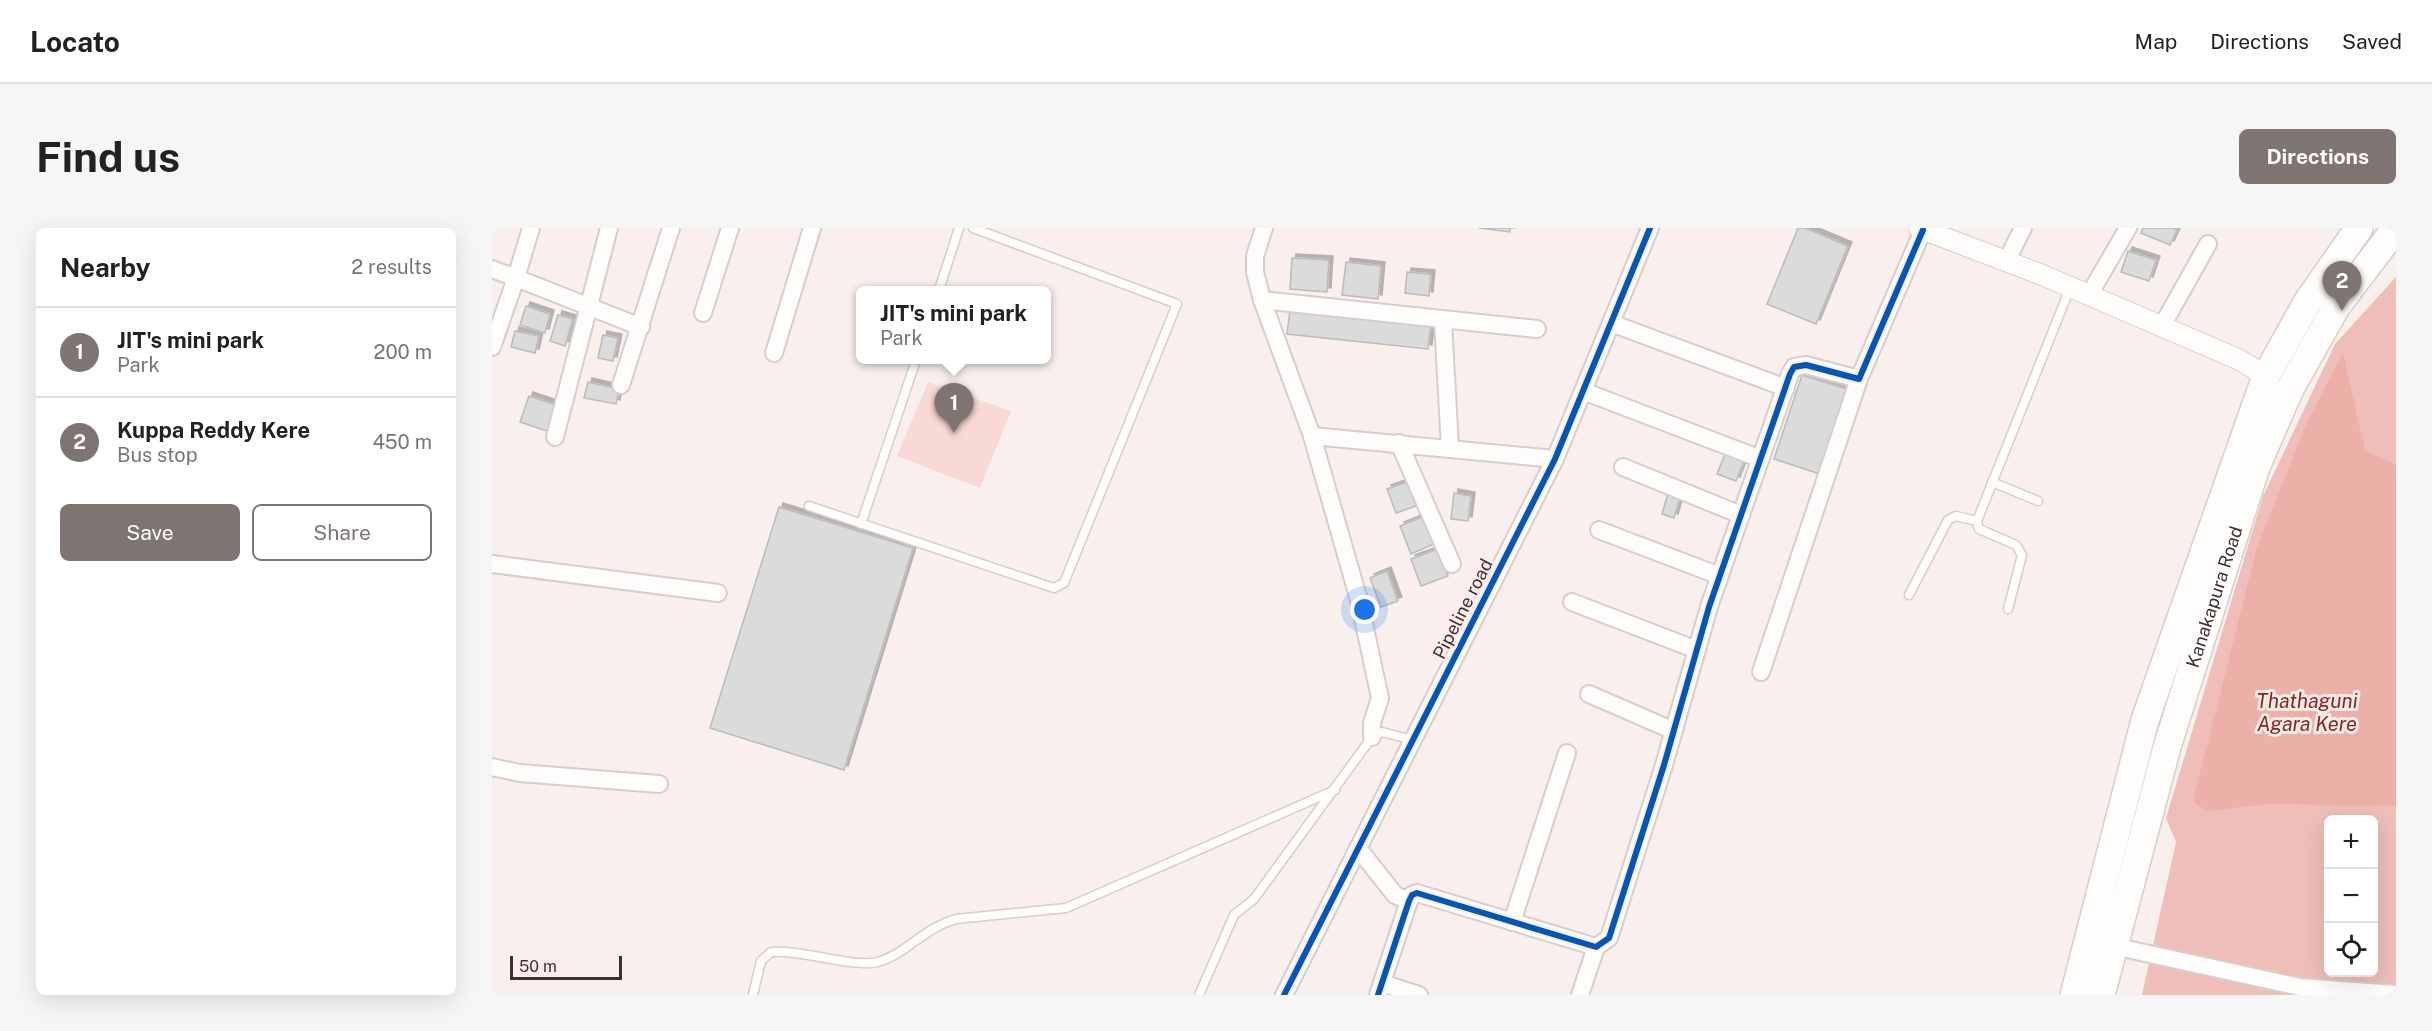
<!DOCTYPE html>
<html lang="en">
<head>
<meta charset="utf-8">
<style>
  :root { --surface:#fff; --page:#f6f6f6; --text:#222; --muted:#767676; --line:#e0e0e0; --accent:#7e7472 }
  body { margin:0; font-family:"Public Sans",sans-serif; background:var(--page); color:var(--text) }
  .controls { position:absolute; right:18px; bottom:18px; display:grid; overflow:hidden; border-radius:9px; box-shadow:0 6px 24px #0002 }
  .controls button { width:54px; height:54px; display:grid; place-items:center; padding:0; border:0; border-bottom:2px solid var(--line); background:var(--surface); color:var(--text); font:30px sans-serif }
  .scale { position:absolute; left:18px; bottom:15px; width:112px; box-sizing:border-box; padding-left:6px; border:3px solid #3c3130; border-top:0; font-size:16px; line-height:21px; white-space:nowrap; color:#3c3130; -webkit-text-stroke:4px #fdecea; paint-order:stroke }
  .you { position:absolute; left:873px; top:382px; width:21px; height:21px; margin:-15px; border:4px solid #fff; border-radius:50%; background:#1a73e8; box-shadow:0 0 0 9px #1a73e833 }
  .badge { display:grid; place-items:center; width:39px; height:39px; border-radius:50%; background:var(--accent); color:#fff; font-size:20px; font-weight:700 }
  .pin { position:absolute; translate:-50% -50px; filter:drop-shadow(0 2px 3px #0008) }
  .pin::after { content:''; position:absolute; top:32px; width:21px; height:18px; background:inherit; clip-path:polygon(0 0,100% 0,50% 100%) }
  .popup { position:absolute; left:364px; top:58px; width:195px; height:78px; box-sizing:border-box; display:grid; place-content:center; border-radius:9px; background:var(--surface); filter:drop-shadow(0 2px 4px #0005); font-size:20px; white-space:nowrap; color:var(--muted) }
  .popup b { font-size:22px; color:var(--text) }
  .popup::after { content:''; position:absolute; left:50%; top:100%; margin-left:-12px; border:12px solid transparent; border-top-color:var(--surface) }
  .list { margin:0; padding:0; list-style:none }
  h2 { display:flex; justify-content:space-between; align-items:center; height:78px; margin:0; padding:0 24px; font-size:26px }
  h2 small { font-size:20px; font-weight:400; color:var(--muted) }
  .list li { display:grid; grid-template-columns:39px 1fr auto; gap:18px; align-items:center; box-sizing:border-box; height:90px; padding:0 24px; border-top:2px solid var(--line) }
  .list b { display:block; font-size:22px; white-space:nowrap }
  .list p { margin:0; font-size:20px; white-space:nowrap; color:var(--muted) }
  .list em { font-size:20px; font-style:normal; color:var(--muted) }
  .actions { display:flex; gap:12px; padding:18px 24px }
  .actions a { flex:1; padding:14px 0; border:2px solid var(--accent); border-radius:9px; text-align:center; font-size:21px; color:var(--accent) }
  .actions .main { background:var(--accent); color:#fff }
  .icon { flex:none; width:33px; height:33px; fill:none; stroke:currentColor; stroke-width:2; stroke-linecap:round; stroke-linejoin:round }
  .map { position:relative; flex:none; width:1904px; height:767px; overflow:hidden; border-radius:9px }
  header { display:flex; align-items:center; gap:36px; box-sizing:border-box; height:84px; padding:0 30px; background:var(--surface); border-bottom:2px solid var(--line) }
  header strong { font-size:28px }
  nav { display:flex; gap:33px; margin-inline-start:auto; font-size:21px }
  .intro { display:flex; align-items:center; justify-content:space-between; box-sizing:border-box; height:144px; padding:0 36px }
  h1 { margin:0; font-size:42px }
  .button { padding:15px 27px; border-radius:9px; background:var(--accent); color:#fff; font-size:21px; font-weight:700 }
  main { display:flex; gap:36px; padding:0 36px }
  aside { flex:1; background:var(--surface); border-radius:9px; box-shadow:0 6px 24px #0002 }
  .map>svg:first-child { display:block }
</style>
</head>
<body>
<header>
<strong>Locato</strong>
<nav><a>Map</a><a>Directions</a><a>Saved</a></nav>
</header>
<div class="intro"><h1>Find us</h1><a class="button">Directions</a></div>
<main>
<aside>
<h2>Nearby<small>2 results</small></h2>
<ul class="list">
<li><span class="badge">1</span><div><b>JIT's mini park</b><p>Park</p></div><em>200 m</em></li>
<li><span class="badge">2</span><div><b>Kuppa Reddy Kere</b><p>Bus stop</p></div><em>450 m</em></li>
</ul>
<div class="actions"><a class="main">Save</a><a>Share</a></div>
</aside>
<div class="map">
<svg width="1904" height="767" viewBox="0 0 1904 767">
  <defs>
    <filter id="shadow"><feDropShadow dx="4" dy="-4" stdDeviation="0" flood-color="#0004"/></filter>
  </defs>
  <rect width="100%" height="100%" fill="#f9f0ee"/>
  <!-- green -->
  <path fill="#f8d9d5" d="M436 154 519 183 488 260 405 228Z"/>
  <!-- forest -->
  <path fill="#efbeb8" fill-rule="evenodd" d="M1904 49V767H1650L1684 614 1674 590 1771 268 1843 116ZM1836 592H1882V744H1836Z"/>
  <!-- water -->
  <path fill="#ecb0a9" d="M1851 125 1873 222 1904 237V578L1779 576 1714 583 1701 573 1765 319 1813 199Z"/>
  <!-- building -->
  <g fill="#dbdbdc" stroke="#babbbb" stroke-width="1.5" filter="url(#shadow)">
    <path d="M987 0H1018V4Z"/>
    <path d="M1306 0H1313L1356 18 1324 96 1275 76Z"/>
    <path d="M1651 0H1681L1685 2 1678 17 1649 5Z"/>
    <path d="M1636 23 1664 32 1657 53 1629 44Z"/>
    <path d="M800 30 837 32 835 64 798 61Z"/>
    <path d="M854 34 889 38 886 71 850 67Z"/>
    <path d="M915 44 939 46 937 68 913 65Z"/>
    <path d="M34 78 58 86 53 105 28 97Z"/>
    <path d="M798 82 939 96 936 121 795 106Z"/>
    <path d="M66 87 81 91 73 118 58 113Z"/>
    <path d="M23 103 47 108 43 125 19 119Z"/>
    <path d="M111 107 126 110 121 133 106 130Z"/>
    <path d="M1310 147 1358 162 1331 247 1282 231Z"/>
    <path d="M96 154 127 161 124 176 92 170Z"/>
    <path d="M37 168 67 178 58 204 28 194Z"/>
    <path d="M1233 226 1252 233 1244 253 1225 246Z"/>
    <path d="M915 254 924 278 904 285 895 261Z"/>
    <path d="M962 265 979 268 976 293 959 291Z"/>
    <path d="M1176 265 1188 269 1182 290 1170 286Z"/>
    <path d="M287 279 421 320 352 542 218 500Z"/>
    <path d="M933 288 944 315 919 326 908 298Z"/>
    <path d="M946 321 956 348 929 358 919 331Z"/>
    <path d="M895 343 906 373 889 379 878 350Z"/>
  </g>
  <g fill="none" stroke-linecap="round" stroke-linejoin="round">
    <defs>
      <g id="service">
        <path d="M447 62 467 0"/>
        <path d="M1500 254 1546 273"/>
        <path d="M317 278 562 360 572 355 685 76 481 0"/>
        <path d="M369 296 424 132"/>
        <path d="M1417 367 1456 292 1464 288 1485 293"/>
        <path d="M1516 381 1530 327 1524 317 1487 301 1485 293 1578 60"/>
        <path d="M261 767 269 733 279 724C309 721 360 740 386 734 414 726 432 700 464 691L574 680 843 562"/>
        <path d="M707 767 742 687 762 671 880 509 890 504 921 512"/>
      </g>
      <g id="minor">
        <path d="M772 0 763 28V44L770 72 820 208 867 372 888 470 880 495V509"/>
        <path d="M1514 34 1531 0"/>
        <path d="M0 41 24 50 39 0"/>
        <path d="M1597 67 1636 0"/>
        <path d="M770 72 1045 101"/>
        <path d="M211 85 238 0"/>
        <path d="M951 93 958 220"/>
        <path d="M1119 95 1294 160"/>
        <path d="M1670 98 1716 16"/>
        <path d="M0 119 24 50 149 99"/>
        <path d="M282 125 320 0"/>
        <path d="M129 157 179 0"/>
        <path d="M1091 163 1269 231"/>
        <path d="M820 208 1063 231"/>
        <path d="M63 209 117 0"/>
        <path d="M907 215 960 336"/>
        <path d="M1131 239 1249 287"/>
        <path d="M1107 302 1228 348"/>
        <path d="M0 336 226 365"/>
        <path d="M1080 374 1205 422"/>
        <path d="M1269 444 1367 151"/>
        <path d="M1097 466 1182 503"/>
        <path d="M0 539 28 545 167 556"/>
        <path d="M866 620 903 667 917 673"/>
        <path d="M1020 694 1075 525"/>
        <path d="M1621 718 1808 759 1904 766"/>
        <path d="M890 755 927 767"/>
        <path d="M792 767 1063 231 1158 0"/>
        <path d="M886 767 917 673 920 667 925 665 1104 719 1117 710 1172 537 1217 379 1298 146 1302 139 1314 137 1367 151 1431 2"/>
        <path d="M1088 767 1104 719"/>
      </g>
      <path id="tertiary" d="M1427 0 1548 46 1748 132 1774 148"/>
      <g id="trunk">
        <path d="M1582 767 1653 492 1774 148 1816 73 1867 0"/>
        <path id="s1" d="M1609 767 1675 519 1764 239 1798 161 1844 79 1904 0"/>
      </g>
    </defs>
    <!-- service casing -->
    <use href="#service" stroke="#d7cecc" stroke-width="11"/>
    <!-- minor casing -->
    <use href="#minor" stroke="#d7cecc" stroke-width="20"/>
    <!-- tertiary casing -->
    <use href="#tertiary" stroke="#d7cecc" stroke-width="22"/>
    <!-- trunk casing -->
    <use href="#trunk" stroke="#d7cecc" stroke-width="30"/>
    <!-- service -->
    <use href="#service" stroke="#fefdfc" stroke-width="8"/>
    <!-- minor -->
    <use href="#minor" stroke="#fefdfc" stroke-width="16"/>
    <!-- tertiary -->
    <use href="#tertiary" stroke="#fefdfc" stroke-width="20"/>
    <!-- trunk -->
    <use href="#trunk" stroke="#fefdfc" stroke-width="27"/>
    <defs>
      <g id="cycleway">
        <path d="M792 767 1063 231 1158 0"/>
        <path d="M886 767 917 673 920 667 925 665 1104 719 1117 710 1172 537 1217 379 1298 146 1302 139 1314 137 1367 151 1431 2"/>
      </g>
    </defs>
    <!-- cycleway casing -->
    <use href="#cycleway" stroke="#fdecea" stroke-width="10"/>
    <!-- cycleway -->
    <use href="#cycleway" stroke="#0057b8" stroke-width="6"/>
  </g>
  <g text-anchor="middle" stroke-width="6" stroke-linejoin="round" paint-order="stroke">
    <!-- street labels -->
    <g font-size="18" fill="#3c3130" stroke="#fdecea">
      <text dy="6" stroke="none"><textPath href="#s1" startOffset="414">Kanakapura Road</textPath></text>
      <text transform="translate(971 381) rotate(-63)" y="6">Pipeline road</text>
    </g>
    <!-- water labels -->
    <g font-size="20" font-style="italic" fill="#862621" stroke="#fdecea">
      <text x="1815" y="480">Thathaguni<tspan x="1815" dy="23">Agara Kere</tspan></text>
    </g>
  </g>
</svg>
<div class="controls">
<button>+</button>
<button>−</button>
<button><svg class="icon" aria-label="locate" viewBox="0 0 24 24"><circle cx="12" cy="12" r="6"/><path d="M12 2v4M12 18v4M2 12h4M18 12h4"/></svg></button>
</div>
<div class="scale">50 m</div>
<div class="you"></div>
<div class="pin badge" style="left:462px;top:205px">1</div>
<div class="popup"><b>JIT's mini park</b>Park</div>
<div class="pin badge" style="left:1850px;top:83px">2</div>
</div>
</main>
</body>
</html>
